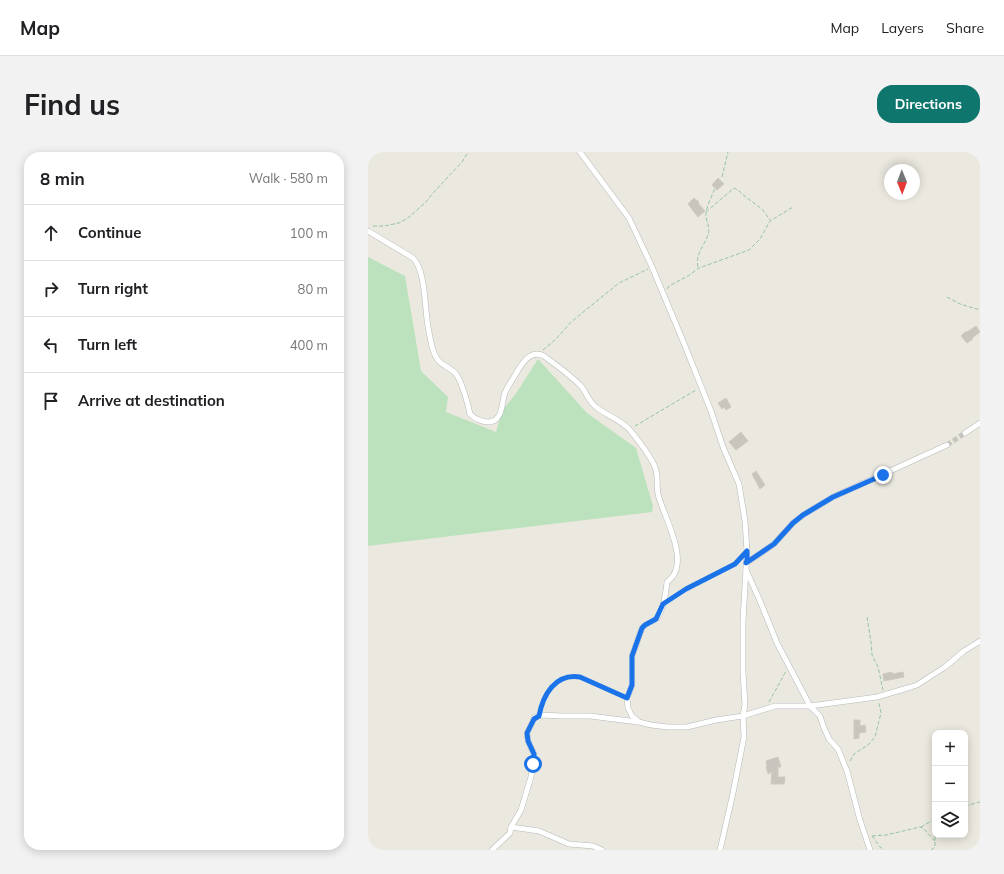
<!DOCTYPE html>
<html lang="en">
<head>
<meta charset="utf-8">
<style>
  :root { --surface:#fff; --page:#f2f2f2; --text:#202124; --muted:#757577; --line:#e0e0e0; --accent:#0f766e }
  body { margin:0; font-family:Mulish,sans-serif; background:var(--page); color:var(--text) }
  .controls { position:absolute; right:12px; bottom:12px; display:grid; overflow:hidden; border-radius:8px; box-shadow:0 2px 10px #0003 }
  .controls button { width:36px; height:36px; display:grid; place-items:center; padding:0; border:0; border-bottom:1px solid var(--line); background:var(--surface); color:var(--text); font:20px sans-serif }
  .compass { position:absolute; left:516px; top:12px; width:36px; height:36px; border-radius:50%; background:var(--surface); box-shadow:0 2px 10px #0003; rotate:179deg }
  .stop { position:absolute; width:12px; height:12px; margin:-9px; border:3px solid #1a73e8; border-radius:50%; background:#fff }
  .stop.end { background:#1a73e8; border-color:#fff; box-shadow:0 1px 4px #0008 }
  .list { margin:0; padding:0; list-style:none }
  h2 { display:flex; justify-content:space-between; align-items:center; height:52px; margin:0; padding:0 16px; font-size:17px }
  h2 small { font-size:13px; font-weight:400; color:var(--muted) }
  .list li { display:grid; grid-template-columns:26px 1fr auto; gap:12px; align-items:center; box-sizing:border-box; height:56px; padding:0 16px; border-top:1px solid var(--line) }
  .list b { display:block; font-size:15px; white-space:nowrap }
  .list em { font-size:13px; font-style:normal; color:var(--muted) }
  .icon { flex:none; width:22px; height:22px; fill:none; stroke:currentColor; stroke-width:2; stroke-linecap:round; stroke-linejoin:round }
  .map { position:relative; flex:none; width:612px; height:698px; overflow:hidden; border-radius:16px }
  header { display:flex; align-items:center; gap:24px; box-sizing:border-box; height:56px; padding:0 20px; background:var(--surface); border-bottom:1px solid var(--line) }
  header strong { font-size:19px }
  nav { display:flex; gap:22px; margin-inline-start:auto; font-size:14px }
  .intro { display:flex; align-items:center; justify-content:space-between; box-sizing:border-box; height:96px; padding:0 24px }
  h1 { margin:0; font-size:28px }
  .button { padding:10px 18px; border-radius:16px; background:var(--accent); color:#fff; font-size:14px; font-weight:700 }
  main { display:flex; gap:24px; padding:0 24px }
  aside { flex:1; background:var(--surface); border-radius:16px; box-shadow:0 2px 10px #0003 }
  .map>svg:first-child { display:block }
</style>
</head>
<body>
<header>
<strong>Map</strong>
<nav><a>Map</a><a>Layers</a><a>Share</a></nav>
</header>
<div class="intro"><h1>Find us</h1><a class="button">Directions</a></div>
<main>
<aside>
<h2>8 min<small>Walk · 580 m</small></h2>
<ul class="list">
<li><svg class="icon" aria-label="ahead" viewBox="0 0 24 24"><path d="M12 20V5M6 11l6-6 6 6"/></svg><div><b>Continue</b></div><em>100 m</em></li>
<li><svg class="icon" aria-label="right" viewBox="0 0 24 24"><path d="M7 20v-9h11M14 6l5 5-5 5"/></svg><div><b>Turn right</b></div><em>80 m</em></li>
<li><svg class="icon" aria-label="left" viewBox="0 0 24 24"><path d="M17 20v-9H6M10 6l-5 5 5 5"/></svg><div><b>Turn left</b></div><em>400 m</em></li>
<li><svg class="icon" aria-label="arrive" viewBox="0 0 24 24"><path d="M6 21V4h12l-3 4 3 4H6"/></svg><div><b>Arrive at destination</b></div></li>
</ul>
</aside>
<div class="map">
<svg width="612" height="698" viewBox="0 0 612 698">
  <rect width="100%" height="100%" fill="#ebe9df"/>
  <!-- green -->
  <path fill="#bbe2bd" d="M0 105 37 124 53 219 80 245 78 260 128 280 134 259 149 240 170 207 219 261 268 296 285 354 284 360 0 394Z"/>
  <!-- building -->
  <g fill="#c8c5be" stroke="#cfcabe">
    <path d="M350 26 356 32 349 38 344 33Z"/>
    <path d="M326 46 331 50 330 51 337 59 330 65 320 52Z"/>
    <path d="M608 174 612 180 604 186 605 187 599 191 593 184 597 180H599Z"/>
    <path d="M358 246 363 255 358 258 356 255 354 257 350 251Z"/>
    <path d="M373 280 380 289 368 298 361 290Z"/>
    <path d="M388 319 397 333 392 337 384 322Z"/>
    <path d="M524 520V522L535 520 536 525 516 529 515 522Z"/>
    <path d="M486 568H492V574L497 573 498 580 491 581V586L486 587Z"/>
    <path d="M410 605 413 615H410V625H417L416 632H403L404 620 400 622 398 614H399L398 609Z"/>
  </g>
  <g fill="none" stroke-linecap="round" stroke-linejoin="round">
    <!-- street-tunnel -->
    <path stroke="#c6c6bf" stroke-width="5" stroke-dasharray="5 2.5" stroke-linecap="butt" d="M579 293 597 281"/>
    <defs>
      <g id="street">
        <path d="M212 0 261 66 284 115 315 189 343 259 355 295 371 332 377 369 379 399 375 469V520L377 553 375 564 376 585 365 641 352 698"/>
        <path d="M0 79 45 106C59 120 56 160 61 180 63 190 65 205 73 211 78 215 84 217 88 222 94 230 100 252 102 262 109 269 124 274 130 265 135 259 134 248 137 241 139 235 143 230 146 225 152 215 161 196 176 204 188 213 201 222 212 233 218 239 220 249 228 255 238 263 251 267 261 277 270 288 281 301 287 315 291 326 288 332 290 342 295 364 325 412 299 430 298 440 295 460 288 467 283 471 278 471 274 476L264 504V533L259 546 260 556 264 564 271 570 283 573 300 575H319L348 568 375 564 407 554H442L509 545 543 535 549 533 577 515 596 499 612 489"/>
        <path d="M597 281 612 271"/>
        <path d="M378 411 406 392 425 371 435 363 465 345 579 293"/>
        <path d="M378 418 392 449 409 491 442 554 452 564 456 576 461 587 470 597 479 619 492 668 502 698"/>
        <path d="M143 675 171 679 201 692 225 694 234 698"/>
        <path d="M124 698 142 681 143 675 153 658 163 625 166 602 160 589 159 581 167 565 174 563 193 564H222L270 570"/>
      </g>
    </defs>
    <!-- street casing -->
    <use href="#street" stroke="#b5b7bc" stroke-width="6"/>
    <!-- path -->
    <g stroke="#95c3a4" stroke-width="1" stroke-dasharray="4 2" stroke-linecap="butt">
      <path d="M354 25 360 0"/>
      <path d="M338 60 366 36 371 39 379 46 394 57 402 68"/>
      <path d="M5 74H16L31 71 40 66 58 50 65 41 94 10 100 0"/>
      <path d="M330 115C327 102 336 94 340 83 343 76 337 68 338 60 339 53 344 44 347 36"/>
      <path d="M299 137 301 134 320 124 331 116 381 98 392 87 402 69 425 55"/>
      <path d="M579 145 592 152 612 158"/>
      <path d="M175 198 188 187 203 170 251 131 280 117"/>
      <path d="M267 274 328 238"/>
      <path d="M302 448 318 437 367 412 372 408"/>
      <path d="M499 465 503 490 504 503 510 515 515 538"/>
      <path d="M401 550 418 519"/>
      <path d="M172 557C173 549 177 542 183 536 189 530 195 524 204 524 216 524 242 538 253 543"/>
      <path d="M482 609 486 602 500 593 507 585 513 561 511 551"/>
      <path d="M597 654 612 650"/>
      <path d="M553 675 567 667"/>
      <path d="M504 684 518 683 552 675 555 676 567 689"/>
      <path d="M504 684 512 695 516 698"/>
      <path d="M563 698 567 695V674"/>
    </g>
    <!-- street -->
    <use href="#street" stroke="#fff" stroke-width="5"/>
  </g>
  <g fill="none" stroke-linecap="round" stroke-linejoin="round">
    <!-- route -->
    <path stroke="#1a73e8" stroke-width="5" d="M165 612 166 602 160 589 159 581 166 567 171 564C175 543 187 521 212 525L259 546 264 533V504L274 476 277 473 288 467 295 452 318 437 367 412 379 399V408L378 411 406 392 425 371 435 363 465 345 515 323"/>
  </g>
</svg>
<div class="controls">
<button>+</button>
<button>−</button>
<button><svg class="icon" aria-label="layers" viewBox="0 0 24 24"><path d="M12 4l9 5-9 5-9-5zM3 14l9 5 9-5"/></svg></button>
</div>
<svg class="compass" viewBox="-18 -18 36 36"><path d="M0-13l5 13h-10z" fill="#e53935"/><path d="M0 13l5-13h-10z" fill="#757577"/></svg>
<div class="stop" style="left:165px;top:612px"></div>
<div class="stop end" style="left:515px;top:323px"></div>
</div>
</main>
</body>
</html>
